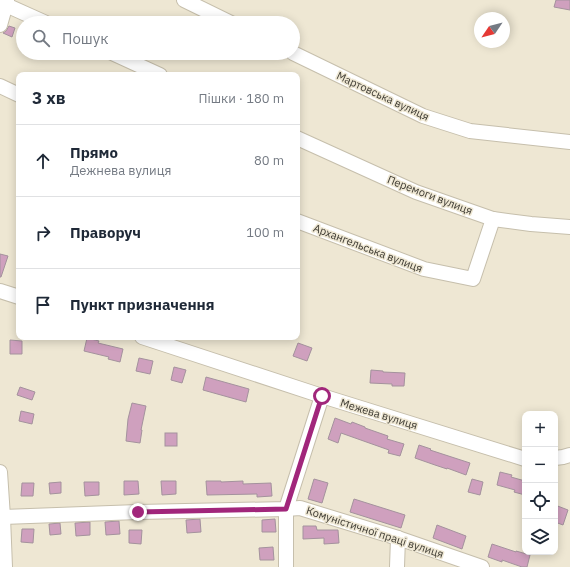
<!DOCTYPE html>
<html lang="uk">
<head>
<meta charset="utf-8">
<style>
  :root { --surface:#fff; --page:#f2f2f3; --text:#1f2937; --muted:#747a83; --line:#e0e1e3 }
  body { margin:0; font-family:"IBM Plex Sans",sans-serif; background:var(--page); color:var(--text) }
  .controls { position:absolute; right:12px; bottom:12px; display:grid; overflow:hidden; border-radius:8px; box-shadow:0 2px 10px #0003 }
  .controls button { width:36px; height:36px; display:grid; place-items:center; padding:0; border:0; border-bottom:1px solid var(--line); background:var(--surface); color:var(--text); font:20px sans-serif }
  .compass { position:absolute; left:474px; top:12px; width:36px; height:36px; border-radius:50%; background:var(--surface); box-shadow:0 2px 10px #0003; rotate:235deg }
  .stop { position:absolute; width:12px; height:12px; margin:-9px; border:3px solid #a1267b; border-radius:50%; background:#fff }
  .stop.end { background:#a1267b; border-color:#fff; box-shadow:0 1px 4px #0008 }
  .list { margin:0; padding:0; list-style:none }
  h2 { display:flex; justify-content:space-between; align-items:center; height:52px; margin:0; padding:0 16px; font-size:17px }
  h2 small { font-size:13px; font-weight:400; color:var(--muted) }
  .list li { display:grid; grid-template-columns:26px 1fr auto; gap:12px; align-items:center; box-sizing:border-box; height:72px; padding:0 16px; border-top:1px solid var(--line) }
  .list b { display:block; font-size:15px; white-space:nowrap }
  .list p { margin:0; font-size:13px; white-space:nowrap; color:var(--muted) }
  .list em { font-size:13px; font-style:normal; color:var(--muted) }
  .icon { flex:none; width:22px; height:22px; fill:none; stroke:currentColor; stroke-width:2; stroke-linecap:round; stroke-linejoin:round }
  .map { position:relative; flex:none; width:570px; height:567px; overflow:hidden }
  .search { position:absolute; background:var(--surface); box-shadow:0 2px 10px #0003; left:16px; top:16px; width:284px; height:44px; display:flex; align-items:center; gap:10px; box-sizing:border-box; padding:0 14px; border-radius:22px; color:var(--muted); font-size:15px }
  .panel { position:absolute; background:var(--surface); box-shadow:0 2px 10px #0003; left:16px; top:72px; width:284px; height:268px; border-radius:8px }
  .map>svg:first-child { display:block }
</style>
</head>
<body>
<div class="map">
<svg width="570" height="567" viewBox="0 0 570 567">
  <rect width="100%" height="100%" fill="#eee7d3"/>
  <!-- building -->
  <g fill="#cfa0be" stroke="#a4929d">
    <path d="M556 0H570V10L554 7Z"/>
    <path d="M9 26 15 28 12 37 3 33 6 31Z"/>
    <path d="M0 254 8 256 1 277H0Z"/>
    <path d="M87 338 99 341 98 343 123 349 120 362 108 359 109 357 84 351Z"/>
    <path d="M10 340 22 341V354H10Z"/>
    <path d="M298 343 312 348 307 361 293 356Z"/>
    <path d="M139 358 153 361 150 374 136 371Z"/>
    <path d="M174 367 186 370 182 383 171 380Z"/>
    <path d="M371 370 383 371V372L405 373 404 386H392V384L370 383Z"/>
    <path d="M206 377 249 389 246 402 203 390Z"/>
    <path d="M20 387 35 392 32 400 17 395Z"/>
    <path d="M132 403 146 406 141 430H142L140 443 126 441 128 419Z"/>
    <path d="M21 411 34 414 32 424 19 421Z"/>
    <path d="M335 418 351 424 352 422 365 427V428L388 436 387 439 404 444 400 456 388 453 389 450 341 433 338 443 328 439Z"/>
    <rect x="165" y="433" width="12" height="13"/>
    <path d="M419 445 431 449 430 450 470 463 466 475 447 468V469L435 465 415 458Z"/>
    <path d="M500 472 512 475 511 477 525 481V495L514 492 515 490 497 485Z"/>
    <path d="M314 479 328 483 322 503 308 499Z"/>
    <path d="M472 479 483 482 480 495 468 492Z"/>
    <path d="M124 481H138L139 494 124 495Z"/>
    <path d="M161 481H176V494L162 495Z"/>
    <path d="M206 481H221V482L243 481V484L271 483 272 496 257 497V494L207 495Z"/>
    <path d="M61 482V493L50 494 49 483Z"/>
    <path d="M84 482H99V495L85 496Z"/>
    <path d="M22 483H34L33 496H21Z"/>
    <path d="M354 499 405 515 401 528 350 512Z"/>
    <path d="M555 505 568 510 563 525 555 522Z"/>
    <path d="M200 519 201 532 187 533 186 520Z"/>
    <path d="M275 519 276 532H262V520Z"/>
    <path d="M119 521 120 534 106 535 105 522Z"/>
    <path d="M90 522V535L76 536 75 523Z"/>
    <path d="M60 523 61 534 50 535 49 524Z"/>
    <path d="M437 525 466 536 462 549 433 538Z"/>
    <path d="M303 526H316L317 530H338L339 543 324 544V538L303 539Z"/>
    <path d="M22 529H34L33 543 21 542Z"/>
    <path d="M129 530H142L141 544 129 543Z"/>
    <path d="M492 544 516 552V551L530 555 527 567H522L502 560V562L488 557Z"/>
    <path d="M273 547 274 560H260L259 548Z"/>
  </g>
  <g fill="none" stroke-linecap="round" stroke-linejoin="round">
    <defs>
      <g id="minor">
        <path d="M184 0 231 23"/>
        <path d="M6 5 46 23"/>
        <path d="M0 25 7 0"/>
        <path d="M112 53 160 75"/>
        <path d="M293 53 423 116 470 131 570 142"/>
        <path d="M0 86 19 95"/>
        <path d="M297 138 416 192 493 219 531 224 570 227"/>
        <path d="M297 221 424 269 473 279 493 219"/>
        <path d="M0 291 19 297"/>
        <path d="M142 337 322 396 525 459"/>
        <path d="M555 458 563 457 570 455"/>
        <path d="M0 472 3 517 5 567"/>
        <path d="M3 517 138 512 286 509 300 508 398 538 482 567"/>
        <path d="M286 567V509L322 396"/>
        <path d="M397 567 398 538"/>
      </g>
    </defs>
    <!-- minor casing -->
    <use href="#minor" stroke="#c6bfac" stroke-width="16"/>
    <!-- minor -->
    <use href="#minor" stroke="#fff" stroke-width="14"/>
  </g>
  <g fill="none" stroke-linecap="round" stroke-linejoin="round">
    <!-- route -->
    <path stroke="#a1267b" stroke-width="5" d="M138 512 286 509 322 396"/>
  </g>
  <g text-anchor="middle" stroke-width="3" stroke-linejoin="round" paint-order="stroke">
    <!-- street labels -->
    <g font-size="11" fill="#3d3a32" stroke="#eee7d3">
      <text transform="translate(383 96) rotate(25)" y="4">Мартовська вулиця</text>
      <text transform="translate(430 195) rotate(21)" y="4">Перемоги вулиця</text>
      <text transform="translate(368 248) rotate(21)" y="4">Архангельська вулиця</text>
      <text transform="translate(379 414) rotate(17)" y="4">Межева вулиця</text>
      <text transform="translate(375 532) rotate(18)" y="4">Комуністичної праці вулиця</text>
    </g>
  </g>
</svg>
<div class="controls">
<button>+</button>
<button>−</button>
<button><svg class="icon" aria-label="locate" viewBox="0 0 24 24"><circle cx="12" cy="12" r="6"/><path d="M12 2v4M12 18v4M2 12h4M18 12h4"/></svg></button>
<button><svg class="icon" aria-label="layers" viewBox="0 0 24 24"><path d="M12 4l9 5-9 5-9-5zM3 14l9 5 9-5"/></svg></button>
</div>
<svg class="compass" viewBox="-18 -18 36 36"><path d="M0-13l5 13h-10z" fill="#e53935"/><path d="M0 13l5-13h-10z" fill="#747a83"/></svg>
<div class="stop" style="left:322px;top:396px"></div>
<div class="stop end" style="left:138px;top:512px"></div>
<div class="search"><svg class="icon" aria-label="search" viewBox="0 0 24 24"><circle cx="10" cy="10" r="6"/><path d="M15 15l6 6"/></svg>Пошук</div>
<section class="panel">
<h2>3 хв<small>Пішки · 180 m</small></h2>
<ul class="list">
<li><svg class="icon" aria-label="ahead" viewBox="0 0 24 24"><path d="M12 20V5M6 11l6-6 6 6"/></svg><div><b>Прямо</b><p>Дежнева вулиця</p></div><em>80 m</em></li>
<li><svg class="icon" aria-label="right" viewBox="0 0 24 24"><path d="M7 20v-9h11M14 6l5 5-5 5"/></svg><div><b>Праворуч</b></div><em>100 m</em></li>
<li><svg class="icon" aria-label="arrive" viewBox="0 0 24 24"><path d="M6 21V4h12l-3 4 3 4H6"/></svg><div><b>Пункт призначення</b></div></li>
</ul>
</section>
</div>
</body>
</html>
